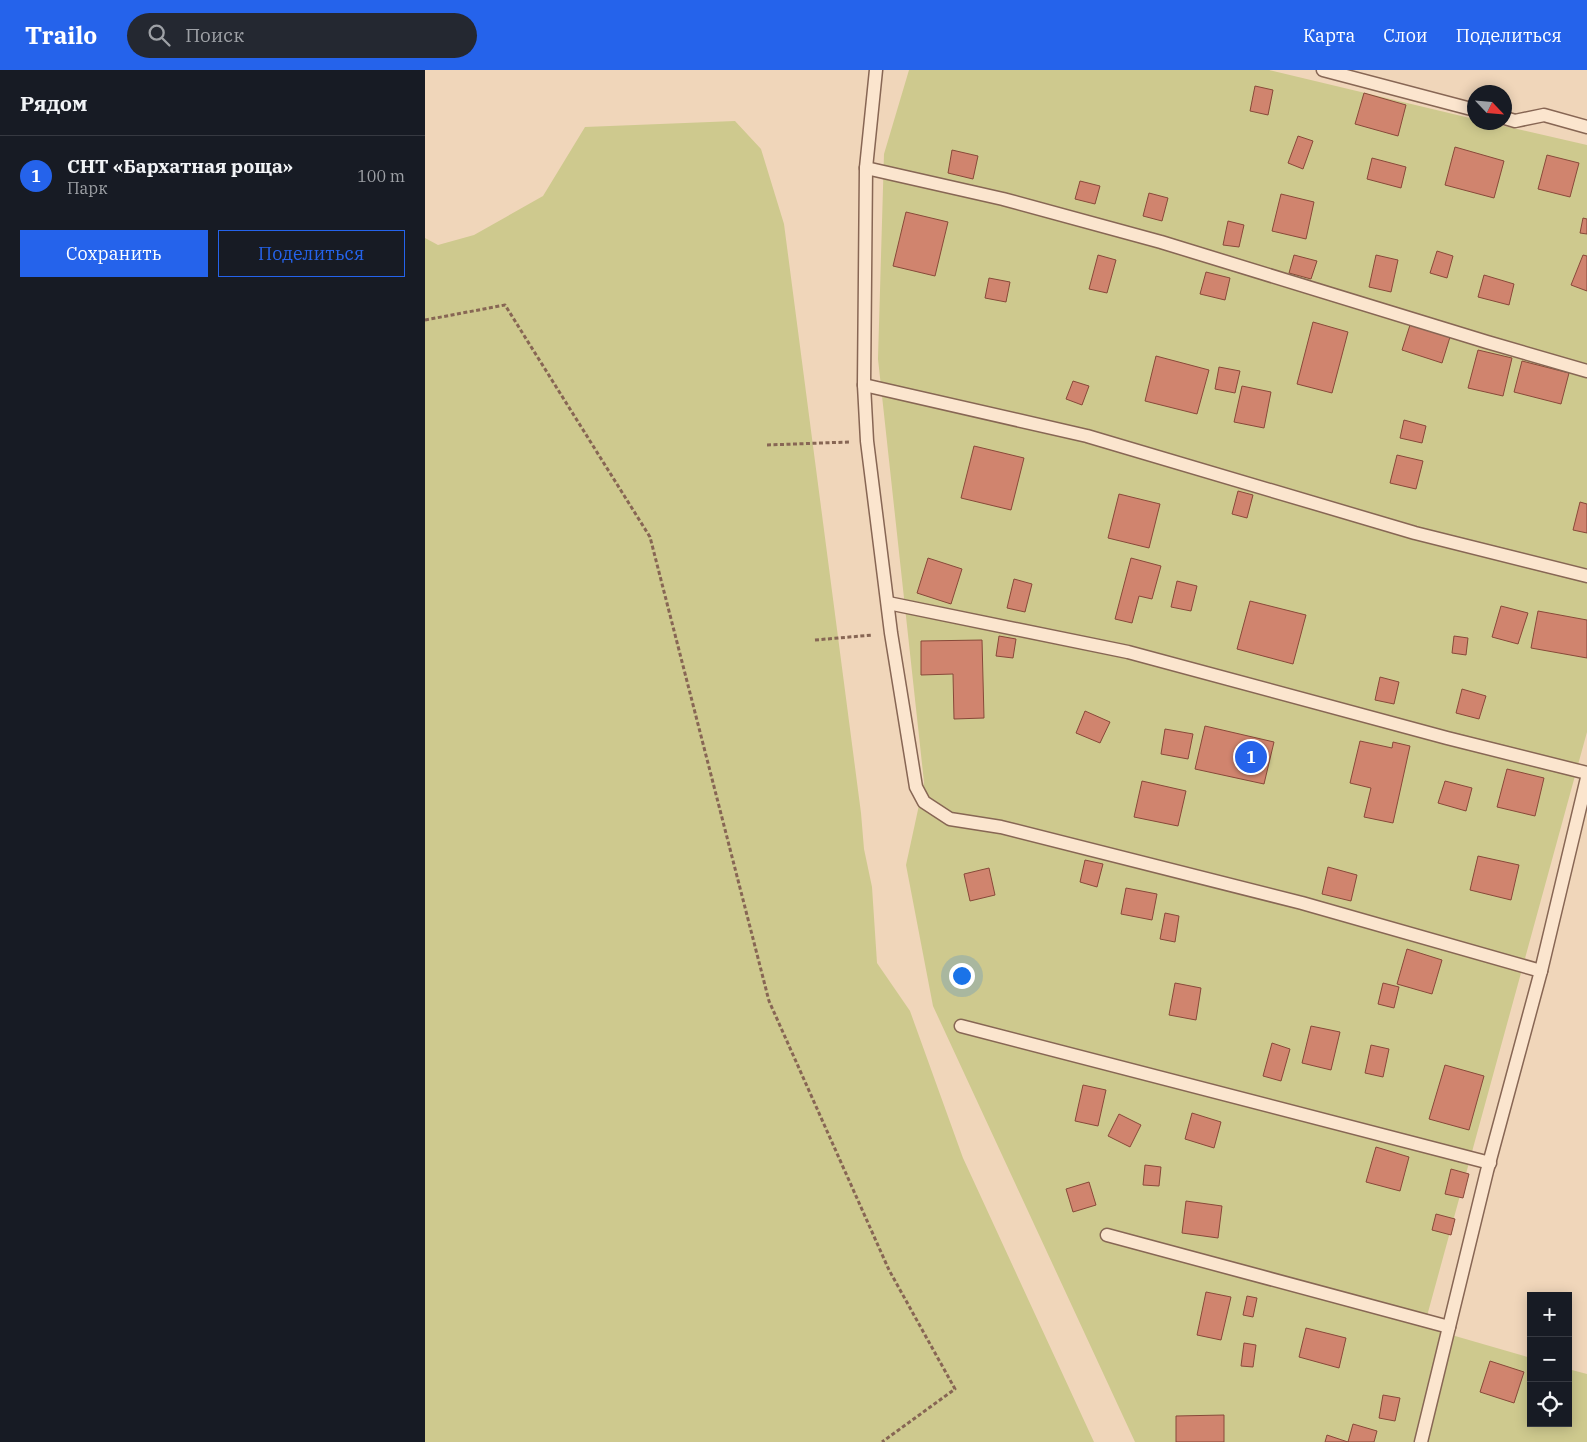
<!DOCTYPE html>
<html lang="ru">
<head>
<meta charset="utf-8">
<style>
  :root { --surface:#171b24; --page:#242831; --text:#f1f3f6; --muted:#9ea1a6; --line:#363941; --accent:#2563eb }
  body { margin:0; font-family:"IBM Plex Serif",serif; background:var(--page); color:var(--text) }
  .controls { position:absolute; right:15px; bottom:15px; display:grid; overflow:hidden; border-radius:0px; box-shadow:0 2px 12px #0003 }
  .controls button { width:45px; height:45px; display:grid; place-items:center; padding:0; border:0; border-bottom:1px solid var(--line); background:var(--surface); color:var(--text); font:25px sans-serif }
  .compass { position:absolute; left:1042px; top:15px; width:45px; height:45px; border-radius:50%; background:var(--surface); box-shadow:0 2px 12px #0003; rotate:116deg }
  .you { position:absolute; left:536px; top:905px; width:18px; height:18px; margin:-12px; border:4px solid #fff; border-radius:50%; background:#1a73e8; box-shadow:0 0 0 8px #1a73e833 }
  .badge { display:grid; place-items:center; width:32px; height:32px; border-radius:50%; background:var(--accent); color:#fff; font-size:16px; font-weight:700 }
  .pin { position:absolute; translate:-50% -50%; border:2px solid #fff; box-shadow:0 1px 5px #0006 }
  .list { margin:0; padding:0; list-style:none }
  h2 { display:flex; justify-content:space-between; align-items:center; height:65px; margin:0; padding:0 20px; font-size:21px }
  h2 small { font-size:16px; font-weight:400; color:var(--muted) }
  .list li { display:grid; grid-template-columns:32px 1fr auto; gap:15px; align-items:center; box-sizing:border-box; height:80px; padding:0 20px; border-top:1px solid var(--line) }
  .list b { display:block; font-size:19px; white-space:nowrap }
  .list p { margin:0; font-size:16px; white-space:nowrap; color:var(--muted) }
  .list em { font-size:16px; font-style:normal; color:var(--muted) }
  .actions { display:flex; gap:10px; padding:15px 20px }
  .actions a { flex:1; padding:11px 0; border:1px solid var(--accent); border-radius:0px; text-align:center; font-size:18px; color:var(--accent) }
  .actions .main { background:var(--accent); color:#fff }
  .icon { flex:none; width:28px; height:28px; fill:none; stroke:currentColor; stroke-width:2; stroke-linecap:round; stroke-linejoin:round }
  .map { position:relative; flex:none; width:1162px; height:1372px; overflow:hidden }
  header { display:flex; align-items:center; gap:30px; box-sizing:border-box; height:70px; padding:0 25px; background:var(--accent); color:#fff }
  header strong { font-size:24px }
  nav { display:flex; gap:28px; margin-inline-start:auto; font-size:18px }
  .search { width:350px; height:45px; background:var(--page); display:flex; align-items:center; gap:12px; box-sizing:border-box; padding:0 18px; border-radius:28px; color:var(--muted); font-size:19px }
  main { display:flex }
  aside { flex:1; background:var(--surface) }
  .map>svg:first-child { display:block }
</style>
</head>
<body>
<header>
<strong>Trailo</strong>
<div class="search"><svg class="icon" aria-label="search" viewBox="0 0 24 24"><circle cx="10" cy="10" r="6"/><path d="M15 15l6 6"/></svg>Поиск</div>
<nav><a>Карта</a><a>Слои</a><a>Поделиться</a></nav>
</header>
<main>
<aside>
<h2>Рядом<small></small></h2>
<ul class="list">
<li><span class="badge">1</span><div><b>СНТ «Бархатная роща»</b><p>Парк</p></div><em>100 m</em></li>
</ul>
<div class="actions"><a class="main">Сохранить</a><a>Поделиться</a></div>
</aside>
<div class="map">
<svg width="1162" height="1372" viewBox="0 0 1162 1372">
  <rect width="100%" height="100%" fill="#f0d6ba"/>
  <!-- green -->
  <g fill="#cec98e">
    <path d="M484 0H844L1049 49 1050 52 1066 53 1162 75V662L999 1257 1106 1288V1353H1143V1299L1162 1304V1372H710L508 936 481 795 499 712 453 289 459 84Z"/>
    <path d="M310 51 336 79 359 154 436 743 439 779 447 817 452 893 485 941 538 1088 669 1372H0V168L13 175 49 165 118 126 160 57Z"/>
  </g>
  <!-- building -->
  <g fill="#d0846e" stroke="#884939">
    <path d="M830 16 848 20 843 45 825 41Z"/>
    <path d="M939 23 981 35 973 66 930 54Z"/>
    <path d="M873 66 888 71 878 99 863 93Z"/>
    <path d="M1030 77 1079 91 1069 128 1020 115Z"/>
    <path d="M527 80 553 86 548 109 523 103Z"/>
    <path d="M1122 85 1154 93 1145 127 1113 119Z"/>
    <path d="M947 88 981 97 976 118 942 109Z"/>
    <path d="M655 111 675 116 670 134 650 129Z"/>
    <path d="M724 123 743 128 737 151 718 146Z"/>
    <path d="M856 124 889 132 881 169 847 161Z"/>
    <path d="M481 142 523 152 510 206 468 196Z"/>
    <path d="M1158 148 1162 149V164L1155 163Z"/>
    <path d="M803 151 819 155 814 177 798 175Z"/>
    <path d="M1012 181 1028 186 1022 208 1005 203Z"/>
    <path d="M673 185 691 190 682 223 664 219Z"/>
    <path d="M869 185 892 191 886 209 864 203Z"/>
    <path d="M951 185 973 190 966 222 944 217Z"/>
    <path d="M1158 185 1162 186V221L1146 215Z"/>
    <path d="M781 202 805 208 800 230 775 224Z"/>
    <path d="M1059 205 1089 214 1084 235 1053 227Z"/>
    <path d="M564 208 585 212 581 232 560 228Z"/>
    <path d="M888 252 923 262 907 323 872 314Z"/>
    <path d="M985 255 1025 267 1017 293 977 280Z"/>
    <path d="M1053 280 1087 288 1078 326 1043 318Z"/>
    <path d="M731 286 784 300 772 344 720 331Z"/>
    <path d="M1097 291 1144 303 1136 334 1089 322Z"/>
    <path d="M794 297 815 301 810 323 790 319Z"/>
    <path d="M648 311 664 316 657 335 641 329Z"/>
    <path d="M817 316 846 322 839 358 809 352Z"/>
    <path d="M979 350 1001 356 997 373 975 368Z"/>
    <path d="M549 376 599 388 586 440 536 428Z"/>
    <path d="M972 385 998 391 991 419 965 413Z"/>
    <path d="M813 421 828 425 822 448 807 444Z"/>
    <path d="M694 424 735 434 724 478 683 468Z"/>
    <path d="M1155 432 1162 434V463L1148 460Z"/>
    <path d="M503 488 537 499 526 534 492 523Z"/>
    <path d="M706 488 736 496 727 529 714 526 707 553 690 549Z"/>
    <path d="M589 509 607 514 600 542 582 538Z"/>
    <path d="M752 511 772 516 766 541 746 537Z"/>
    <path d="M825 531 881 545 868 594 812 579Z"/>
    <path d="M1076 536 1103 543 1093 574 1067 567Z"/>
    <path d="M1113 541 1162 550V588L1106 578Z"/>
    <path d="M574 566 591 569 588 588 571 586Z"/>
    <path d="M1029 566 1043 568 1041 585 1027 583Z"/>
    <path d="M557 570 559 648 529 649 528 604 496 605V571Z"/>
    <path d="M955 607 974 612 969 634 950 630Z"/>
    <path d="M1037 619 1061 626 1054 649 1031 643Z"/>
    <path d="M660 641 685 652 675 673 651 663Z"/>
    <path d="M780 656 849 672 839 714 770 699Z"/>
    <path d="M740 659 768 664 763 689 736 684Z"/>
    <path d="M935 671 967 678 968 672 985 676 968 753 939 747 946 718 925 713Z"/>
    <path d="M1082 699 1119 708 1110 746 1072 737Z"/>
    <path d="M717 711 761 721 753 756 709 747Z"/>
    <path d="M1020 711 1047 718 1041 741 1013 733Z"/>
    <path d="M1053 786 1094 795 1086 830 1045 820Z"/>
    <path d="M660 790 678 794 672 817 655 812Z"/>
    <path d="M903 797 932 805 926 831 897 824Z"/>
    <path d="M564 798 570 825 545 831 539 804Z"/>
    <path d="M701 818 732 824 727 850 696 844Z"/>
    <path d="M740 843 754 846 750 872 735 869Z"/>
    <path d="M982 879 1017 890 1007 924 972 914Z"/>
    <path d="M750 913 776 918 771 950 744 945Z"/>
    <path d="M958 913 974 917 969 938 953 934Z"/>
    <path d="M886 956 915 962 906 1000 877 993Z"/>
    <path d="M847 973 865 979 856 1011 838 1006Z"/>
    <path d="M946 975 964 979 958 1007 940 1003Z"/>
    <path d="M1020 995 1059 1006 1044 1060 1004 1049Z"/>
    <path d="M658 1015 681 1020 673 1056 650 1051Z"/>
    <path d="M767 1043 796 1052 789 1078 760 1069Z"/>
    <path d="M694 1044 716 1055 705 1077 683 1066Z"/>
    <path d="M951 1077 984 1087 975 1121 941 1112Z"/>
    <path d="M720 1095 736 1097 734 1116 718 1115Z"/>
    <path d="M1026 1099 1044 1104 1038 1128 1020 1124Z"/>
    <path d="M664 1112 671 1135 648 1142 641 1119Z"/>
    <path d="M761 1131 797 1136 793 1168 757 1163Z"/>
    <path d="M1011 1144 1030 1149 1026 1165 1007 1160Z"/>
    <path d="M781 1222 806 1227 796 1270 772 1265Z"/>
    <path d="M822 1226 832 1228 828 1247 818 1245Z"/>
    <path d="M881 1258 921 1268 914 1298 874 1287Z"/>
    <path d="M819 1273 831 1275 828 1297 816 1296Z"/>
    <path d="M1065 1291 1099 1302 1089 1333 1055 1322Z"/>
    <path d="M958 1325 975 1328 970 1351 954 1348Z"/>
    <path d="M799 1345V1372H751V1346Z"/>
    <path d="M928 1354 952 1361 949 1372H900L902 1365 923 1372Z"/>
  </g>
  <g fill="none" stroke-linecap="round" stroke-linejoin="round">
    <defs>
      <g id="service">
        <path d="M451 0 441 98 439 315 442 371 466 563 491 717 499 732 525 749 576 757 877 833 1116 901"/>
        <path d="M898 0 1050 40"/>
        <path d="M1080 48 1090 51 1119 45 1162 57"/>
        <path d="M441 98 578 129 736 172 1062 272 1162 301"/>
        <path d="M439 315 662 366 990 463 1162 506"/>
        <path d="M463 533 703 582 1022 668 1162 703"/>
        <path d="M536 956 1065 1093"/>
        <path d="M682 1165 1024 1257"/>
        <path d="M996 1372 1062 1101 1116 901 1162 708"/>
      </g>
    </defs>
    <!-- service casing -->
    <use href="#service" stroke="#876654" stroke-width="15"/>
    <!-- path -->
    <g stroke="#876654" stroke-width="3" stroke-dasharray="4 2.5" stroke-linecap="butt">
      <path d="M0 250 80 235 225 467 344 931 464 1200 530 1319 457 1372"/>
      <path d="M342 375 424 372"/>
      <path d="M390 570 448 565"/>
    </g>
    <!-- service -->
    <use href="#service" stroke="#fbe5ce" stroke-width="12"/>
  </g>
</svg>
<div class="controls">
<button>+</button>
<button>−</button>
<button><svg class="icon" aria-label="locate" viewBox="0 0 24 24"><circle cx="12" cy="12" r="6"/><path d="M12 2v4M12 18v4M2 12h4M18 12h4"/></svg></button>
</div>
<svg class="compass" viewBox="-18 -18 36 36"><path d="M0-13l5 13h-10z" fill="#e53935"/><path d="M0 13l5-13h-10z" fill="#9ea1a6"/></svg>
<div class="you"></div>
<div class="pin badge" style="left:826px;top:687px">1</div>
</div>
</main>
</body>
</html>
